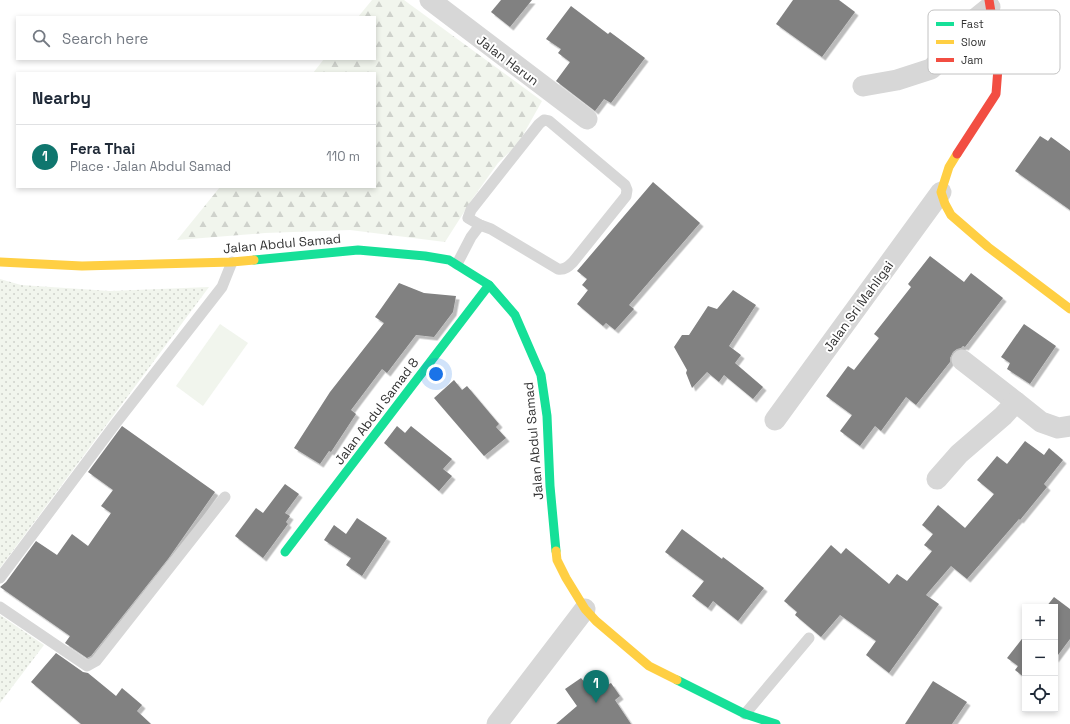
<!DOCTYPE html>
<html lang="en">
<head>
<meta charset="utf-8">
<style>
  :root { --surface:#fff; --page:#f6f6f7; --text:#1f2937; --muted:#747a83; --line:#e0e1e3; --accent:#0f766e }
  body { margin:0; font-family:"Space Grotesk",sans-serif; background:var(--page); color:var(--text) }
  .controls { position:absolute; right:12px; bottom:12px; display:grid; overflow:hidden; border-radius:0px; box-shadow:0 2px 6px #0003 }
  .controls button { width:36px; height:36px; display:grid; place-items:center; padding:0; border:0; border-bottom:1px solid var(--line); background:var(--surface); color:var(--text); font:20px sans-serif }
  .you { position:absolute; left:436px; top:374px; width:14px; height:14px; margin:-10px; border:3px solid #fff; border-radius:50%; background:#1a73e8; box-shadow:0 0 0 6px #1a73e833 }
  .badge { display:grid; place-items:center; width:26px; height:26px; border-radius:50%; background:var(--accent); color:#fff; font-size:13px; font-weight:700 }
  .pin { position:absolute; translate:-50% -33px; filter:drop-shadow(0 1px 2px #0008) }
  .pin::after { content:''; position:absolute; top:21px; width:14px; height:12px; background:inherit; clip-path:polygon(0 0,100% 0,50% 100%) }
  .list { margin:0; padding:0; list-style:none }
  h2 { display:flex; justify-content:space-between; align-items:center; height:52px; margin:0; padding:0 16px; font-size:17px }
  h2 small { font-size:13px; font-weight:400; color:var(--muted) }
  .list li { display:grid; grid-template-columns:26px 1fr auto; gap:12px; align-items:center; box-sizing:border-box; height:64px; padding:0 16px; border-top:1px solid var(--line) }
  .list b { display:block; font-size:15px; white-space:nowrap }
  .list p { margin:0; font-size:13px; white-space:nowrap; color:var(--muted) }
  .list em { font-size:13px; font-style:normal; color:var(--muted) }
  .icon { flex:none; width:22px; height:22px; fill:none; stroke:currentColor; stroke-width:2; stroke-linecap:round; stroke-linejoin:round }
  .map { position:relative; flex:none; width:1070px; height:724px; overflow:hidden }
  .search { position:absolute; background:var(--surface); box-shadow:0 2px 6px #0003; left:16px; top:16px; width:360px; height:44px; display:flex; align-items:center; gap:10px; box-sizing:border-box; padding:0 14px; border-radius:0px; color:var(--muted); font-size:15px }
  .panel { position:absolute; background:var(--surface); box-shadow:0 2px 6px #0003; left:16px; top:72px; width:360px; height:116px; border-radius:0px }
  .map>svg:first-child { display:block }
</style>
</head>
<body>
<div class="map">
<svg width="1070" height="724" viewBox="0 0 1070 724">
  <defs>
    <pattern id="grass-dots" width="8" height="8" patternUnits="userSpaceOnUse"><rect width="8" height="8" fill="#f1f5ed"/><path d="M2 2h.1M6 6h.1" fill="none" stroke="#cfd2cc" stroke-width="1.8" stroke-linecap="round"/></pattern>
    <pattern id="forest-firs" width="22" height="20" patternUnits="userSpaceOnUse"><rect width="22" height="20" fill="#f1f5ed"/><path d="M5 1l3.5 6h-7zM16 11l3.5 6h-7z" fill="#cfd2cc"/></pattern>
    <filter id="shadow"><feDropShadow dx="3.5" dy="3.5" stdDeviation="0" flood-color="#0004"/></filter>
  </defs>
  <rect width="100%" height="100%" fill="#fff"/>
  <!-- grass -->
  <g fill="url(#grass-dots)">
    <path d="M0 279 21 285 110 291 209 287 0 568Z"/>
    <path d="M0 615 44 645 0 703Z"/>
  </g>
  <!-- forest -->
  <path fill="url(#forest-firs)" d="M372 0H404L542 101 518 144 498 163 473 198 445 242 350 230 265 233 177 240 220 187H375V73H313L324 59H375V17H358Z"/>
  <!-- pitch -->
  <path fill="#f1f5ed" d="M220 324 248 343 203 406 176 386Z"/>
  <!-- building -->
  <g fill="#818181" filter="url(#shadow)">
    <path d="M501 0H532L510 27 491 12Z"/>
    <path d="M793 0H839L855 12 822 57 776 24Z"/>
    <path d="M571 6 608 34 610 32 645 58 611 103 604 99 595 111 556 81 570 62 558 53 561 49 546 39Z"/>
    <path d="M1040 136 1048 141 1051 137 1070 151V210L1015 171Z"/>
    <path d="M653 182 700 223 629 305 634 309 615 330 606 323 603 326 577 304 588 290 582 285 587 279 577 271Z"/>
    <path d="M930 256 964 282 971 273 1003 298 965 347 963 346 961 348 957 349 953 352 950 358V362L916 405 906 397 881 431 875 426 860 446 840 431 852 415 826 396 848 366 854 370 879 338 874 334 911 287 908 284Z"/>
    <path d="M399 283 424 293 456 296 453 312 434 337 416 335 387 373 382 369 351 410 356 414 331 452 329 451 320 464 294 448 330 392 384 323 375 317Z"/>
    <path d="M733 290 756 305 729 346 741 355 735 363 763 387 753 399 724 375 719 382 707 372 692 388 686 373 687 370 674 347 682 335H689L708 306 717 309Z"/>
    <path d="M1024 324 1056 346 1030 384 1007 369 1010 363 1001 357Z"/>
    <path d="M454 380 462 390 467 386 499 424 496 427 506 438 484 456 434 398Z"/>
    <path d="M122 426 215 492 168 559 91 656 87 658 65 643 70 636 0 587 6 582 36 541 57 555 72 534 88 546 111 513 101 506 113 490 88 472Z"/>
    <path d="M397 426 405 433 411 426 452 459 443 469 452 476 439 491 384 443Z"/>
    <path d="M1025 441 1044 455 1049 448 1063 460 1044 484 1047 487 1020 520 1019 519 967 579 951 566 926 595 939 604 889 673 866 655 876 641 840 615 821 637 795 615 797 612 784 601 831 545 841 554 846 548 889 584 897 574 907 581 932 551 924 545 933 534 922 525 938 505 965 528 994 494 977 480 997 456 1007 464Z"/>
    <path d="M285 484 299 494 285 513 290 516 286 522 288 524 263 558 235 536 256 508 263 513Z"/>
    <path d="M357 518 387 538 362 576 346 565 351 558 324 540 334 525 346 534Z"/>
    <path d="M682 529 722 559 723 557 764 588 738 621 713 601 708 608 692 596 704 581 665 552Z"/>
    <path d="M1054 597 1070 609V639L1055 659V607H1046Z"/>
    <path d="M1025 635V678L1015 670 1018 666 1007 658Z"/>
    <path d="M56 653 83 672 88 673 116 696 122 688 142 705 137 711 151 724H81L31 682Z"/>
    <path d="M581 678 593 692 611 683 620 696 615 700 631 724H556L577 706 565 689Z"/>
    <path d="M933 681 967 702 952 724H905Z"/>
  </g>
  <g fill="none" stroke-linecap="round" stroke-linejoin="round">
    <!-- lane -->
    <g stroke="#d7d7d7" stroke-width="11">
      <path d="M544 120 549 121 625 185 627 190 626 196 573 262C569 266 565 270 558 269L491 229 480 225 468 218 471 210 539 124Z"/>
      <path d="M457 264 471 237 480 225"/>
      <path d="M0 578 116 423 222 287 232 262"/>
      <path d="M0 607 87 666 96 661 225 497"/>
      <path d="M745 714 809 638"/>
    </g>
    <!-- street -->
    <g stroke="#d7d7d7" stroke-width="21">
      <path d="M430 0 587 119"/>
      <path d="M863 86 897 80 931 69 954 48 964 28 990 7"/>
      <path d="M962 360 1016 402"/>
      <path d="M775 420 941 192"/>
      <path d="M937 479 959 454 1003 416 1016 402 1041 422 1058 428 1070 426"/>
      <path d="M497 724 585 609"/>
    </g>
    <!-- fast -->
    <g stroke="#16e098" stroke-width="9">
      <path d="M254 260 358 250 425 256 449 260 489 285 515 315 541 375 547 416 550 486 556 551"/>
      <path d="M285 552 489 285"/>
      <path d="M677 680 745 714 776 724"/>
    </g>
    <!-- slow -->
    <g stroke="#ffcf43" stroke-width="9">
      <path d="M957 154 949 167 941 192 945 204 951 215 988 247 1070 309"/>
      <path d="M0 262 82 266 232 262 254 260"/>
      <path d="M556 551 557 560 566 578 585 609 596 621 649 666 677 680"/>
    </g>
    <!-- jam -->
    <path stroke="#f24e42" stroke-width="9" d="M957 154 996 94 998 68 996 42 989 0"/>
  </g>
  <g text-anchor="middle" stroke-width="4" stroke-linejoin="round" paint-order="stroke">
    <!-- street labels -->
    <g font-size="13" fill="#333" stroke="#fff">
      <text transform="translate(508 60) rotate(37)" y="5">Jalan Harun</text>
      <text transform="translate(282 243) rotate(-5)" y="5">Jalan Abdul Samad</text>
      <text transform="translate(858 306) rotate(-54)" y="5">Jalan Sri Mahligai</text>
      <text transform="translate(376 411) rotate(-53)" y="5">Jalan Abdul Samad 8</text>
      <text transform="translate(533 441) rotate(-95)" y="5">Jalan Abdul Samad</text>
    </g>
  </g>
  <!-- legend -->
  <rect x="928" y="10" width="132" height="64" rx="6" fill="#fff" stroke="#c2c2c2" stroke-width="1"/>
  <rect x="936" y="22" width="18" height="4" fill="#16e098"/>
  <rect x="936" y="40" width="18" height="4" fill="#ffcf43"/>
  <rect x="936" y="58" width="18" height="4" fill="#f24e42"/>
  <g font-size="11" fill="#333">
    <text x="961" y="28">Fast</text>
    <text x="961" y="46">Slow</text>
    <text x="961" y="64">Jam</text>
  </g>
</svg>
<div class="controls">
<button>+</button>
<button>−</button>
<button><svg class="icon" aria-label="locate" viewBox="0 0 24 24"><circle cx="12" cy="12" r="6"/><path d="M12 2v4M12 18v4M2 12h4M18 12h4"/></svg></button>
</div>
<div class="you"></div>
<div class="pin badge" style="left:596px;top:703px">1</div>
<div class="search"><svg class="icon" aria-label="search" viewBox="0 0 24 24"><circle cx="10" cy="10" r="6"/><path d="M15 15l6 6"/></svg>Search here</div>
<section class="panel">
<h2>Nearby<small></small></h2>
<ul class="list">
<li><span class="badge">1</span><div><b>Fera Thai</b><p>Place · Jalan Abdul Samad</p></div><em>110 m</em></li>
</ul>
</section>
</div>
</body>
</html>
